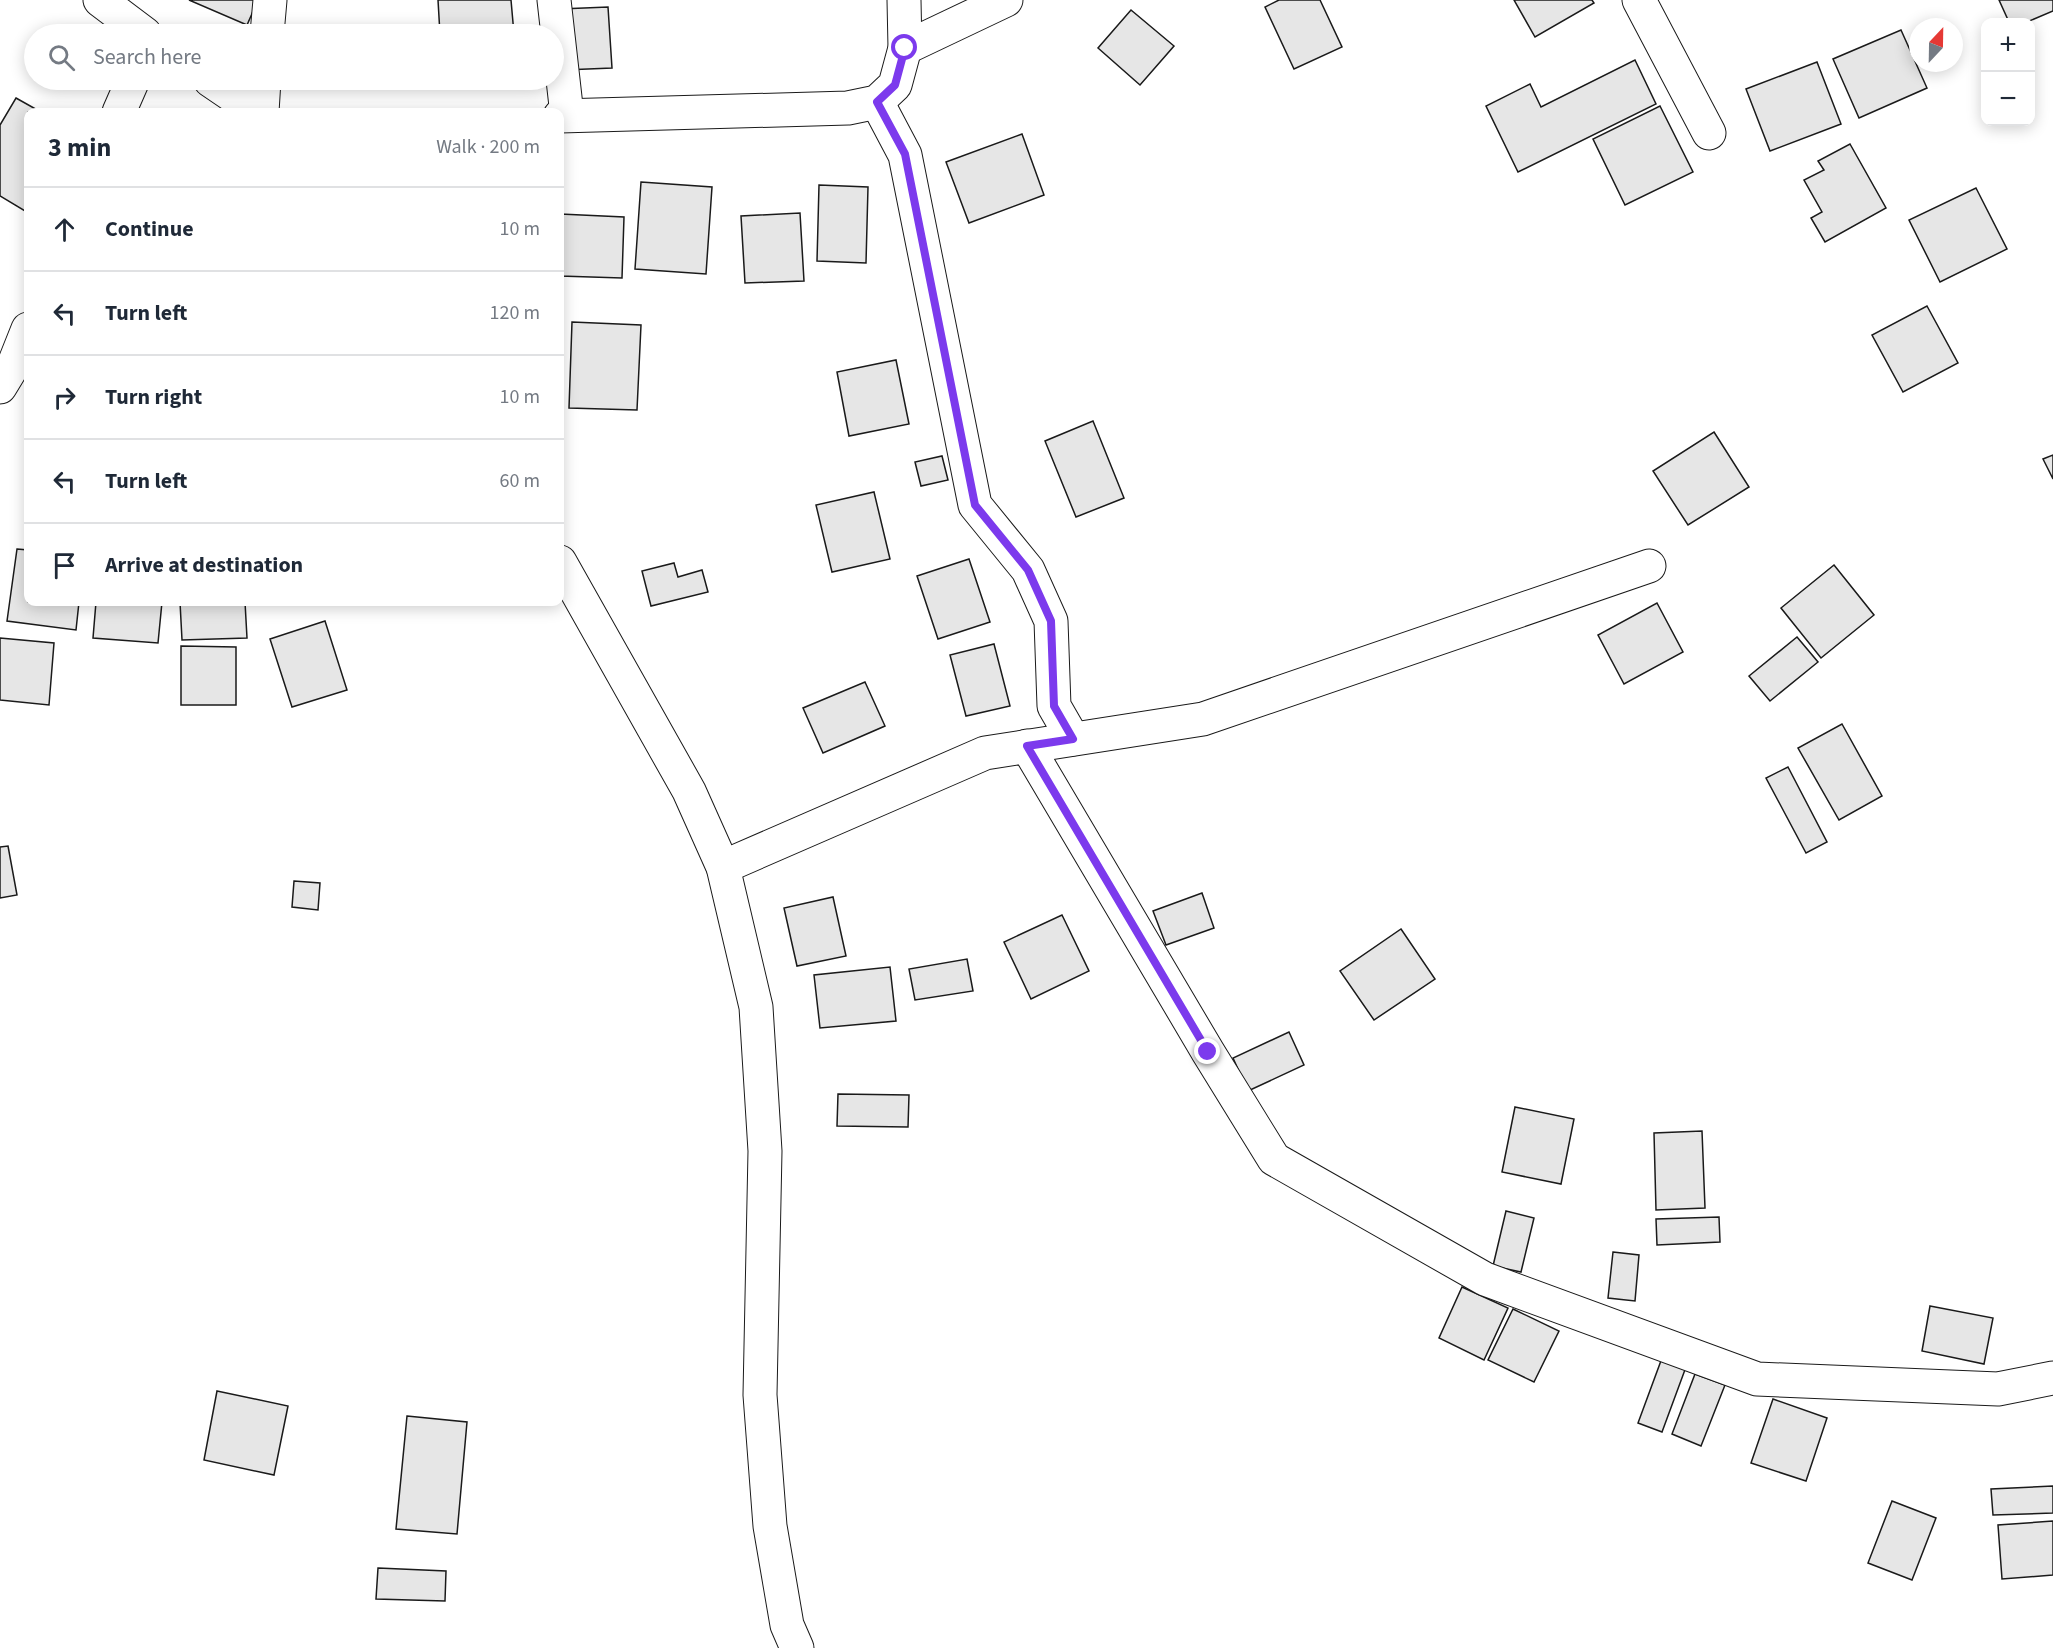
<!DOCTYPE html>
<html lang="en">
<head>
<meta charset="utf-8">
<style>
  :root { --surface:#fff; --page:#f6f6f7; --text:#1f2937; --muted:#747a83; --line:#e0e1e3 }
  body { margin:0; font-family:"Source Sans 3",sans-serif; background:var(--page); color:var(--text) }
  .controls { position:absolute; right:18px; top:18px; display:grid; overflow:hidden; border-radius:12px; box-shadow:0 3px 15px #0003 }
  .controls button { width:54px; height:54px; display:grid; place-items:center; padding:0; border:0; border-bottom:2px solid var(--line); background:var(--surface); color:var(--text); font:30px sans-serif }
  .compass { position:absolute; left:1909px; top:18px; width:54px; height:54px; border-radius:50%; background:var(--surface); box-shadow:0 3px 15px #0003; rotate:22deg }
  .stop { position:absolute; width:18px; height:18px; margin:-14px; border:4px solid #7c3aed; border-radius:50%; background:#fff }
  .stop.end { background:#7c3aed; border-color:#fff; box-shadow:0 2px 6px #0008 }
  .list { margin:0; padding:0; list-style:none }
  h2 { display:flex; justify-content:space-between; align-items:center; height:78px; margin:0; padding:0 24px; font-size:26px }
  h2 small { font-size:20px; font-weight:400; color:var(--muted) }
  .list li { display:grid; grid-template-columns:39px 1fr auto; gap:18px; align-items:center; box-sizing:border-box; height:84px; padding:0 24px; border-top:2px solid var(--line) }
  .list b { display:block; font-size:22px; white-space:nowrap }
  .list em { font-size:20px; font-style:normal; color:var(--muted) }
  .icon { flex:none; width:33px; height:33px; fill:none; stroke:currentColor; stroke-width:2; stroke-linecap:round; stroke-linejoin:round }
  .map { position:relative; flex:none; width:2053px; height:1648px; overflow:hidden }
  .search { position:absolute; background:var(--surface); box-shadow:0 3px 15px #0003; left:24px; top:24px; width:540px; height:66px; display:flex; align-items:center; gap:15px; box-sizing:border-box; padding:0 21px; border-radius:33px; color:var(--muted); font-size:22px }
  .panel { position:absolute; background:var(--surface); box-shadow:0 3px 15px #0003; left:24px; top:108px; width:540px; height:498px; border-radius:12px }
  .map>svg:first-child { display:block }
</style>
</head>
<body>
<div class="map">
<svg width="2053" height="1648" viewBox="0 0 2053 1648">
  <rect width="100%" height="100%" fill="#fff"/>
  <!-- building -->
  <g fill="#e6e6e6" stroke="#1a1a1a" stroke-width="1.5">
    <path d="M189 0H258L247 25Z"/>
    <path d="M438 0H511L514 34H440Z"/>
    <path d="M1279 0H1320L1342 47 1294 69 1265 7Z"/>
    <path d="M1514 0H1592L1594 3 1535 37Z"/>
    <path d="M1999 0H2053V11L2027 22H2009Z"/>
    <path d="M608 7 612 68 564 70 560 9Z"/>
    <path d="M1131 10 1174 46 1140 85 1098 48Z"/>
    <path d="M1901 30 1927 88 1859 118 1833 59Z"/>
    <path d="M1635 60 1656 104 1518 172 1486 106 1530 84 1541 107Z"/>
    <path d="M1817 62 1841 124 1770 151 1746 89Z"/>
    <path d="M16 98 41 112H28V205L25 211 0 196V125Z"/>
    <path d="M1660 106 1693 172 1625 205 1593 139Z"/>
    <path d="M1022 134 1044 195 969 223 946 162Z"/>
    <path d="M1850 144 1886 208 1825 242 1811 218 1822 212 1804 180 1824 170 1818 161Z"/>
    <path d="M641 182 712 187 706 274 635 269Z"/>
    <path d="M819 185 868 187 866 263 817 261Z"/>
    <path d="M1976 188 2007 249 1940 282 1909 220Z"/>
    <path d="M800 213 804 281 745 283 741 216Z"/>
    <path d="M560 214 624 217 622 278 560 276Z"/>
    <path d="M1927 306 1958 363 1903 392 1872 335Z"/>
    <path d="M572 322 641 325 637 410 569 408Z"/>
    <path d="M896 360 909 424 849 436 837 372Z"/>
    <path d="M1093 421 1124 498 1076 517 1045 441Z"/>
    <path d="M1714 432 1749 487 1688 525 1653 471Z"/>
    <path d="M2053 455V479L2043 459Z"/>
    <path d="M942 456 948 480 921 486 915 462Z"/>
    <path d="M874 492 890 559 832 572 816 505Z"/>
    <path d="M17 549 28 550V602H79L76 630 7 621Z"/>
    <path d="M969 559 990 622 938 639 917 576Z"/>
    <path d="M674 563 678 577 702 570 708 592 651 606 642 571Z"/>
    <path d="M1834 565 1874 615 1821 658 1781 608Z"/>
    <path d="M96 602H162L158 643 93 638Z"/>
    <path d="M180 602H245L247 638 182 640Z"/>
    <path d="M1657 603 1683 652 1624 684 1598 635Z"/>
    <path d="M325 621 347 690 292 707 270 639Z"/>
    <path d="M1797 637 1818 662 1770 701 1749 676Z"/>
    <path d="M0 638 54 643 49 705 0 700Z"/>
    <path d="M994 644 1010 706 966 716 950 655Z"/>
    <path d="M181 646 236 647V705H181Z"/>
    <path d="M865 682 885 726 823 753 803 708Z"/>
    <path d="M1842 724 1882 796 1839 820 1798 748Z"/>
    <path d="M1788 767 1827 842 1806 853 1766 778Z"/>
    <path d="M8 846 17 895 0 898V847Z"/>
    <path d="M294 881 320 883 318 910 292 907Z"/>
    <path d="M1202 893 1214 928 1166 945 1153 911Z"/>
    <path d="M833 897 846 956 797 966 784 908Z"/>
    <path d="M1062 915 1089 971 1031 999 1004 942Z"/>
    <path d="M1401 929 1435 979 1374 1020 1340 971Z"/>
    <path d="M967 959 973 991 915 1000 909 969Z"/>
    <path d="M890 967 896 1021 820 1028 814 975Z"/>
    <path d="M1289 1032 1304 1065 1248 1091 1233 1058Z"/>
    <path d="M838 1094 909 1095 908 1127 837 1126Z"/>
    <path d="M1515 1107 1574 1119 1561 1184 1502 1172Z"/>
    <path d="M1702 1131 1705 1208 1656 1210 1654 1133Z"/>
    <path d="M1506 1211 1534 1218 1521 1272 1493 1266Z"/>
    <path d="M1719 1217 1720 1242 1657 1245 1656 1219Z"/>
    <path d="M1613 1252 1639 1255 1635 1301 1608 1298Z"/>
    <path d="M1462 1287 1508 1308 1484 1360 1439 1338Z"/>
    <path d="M1930 1306 1993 1318 1984 1364 1922 1351Z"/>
    <path d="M1513 1309 1559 1331 1534 1382 1488 1360Z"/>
    <path d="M1662 1358 1686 1367 1662 1432 1638 1423Z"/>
    <path d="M1695 1374 1725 1385 1701 1446 1672 1434Z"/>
    <path d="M217 1391 288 1406 274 1475 204 1460Z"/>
    <path d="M1773 1399 1827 1418 1806 1481 1751 1463Z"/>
    <path d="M407 1416 467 1422 457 1534 396 1529Z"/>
    <path d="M2053 1486V1513L1993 1515 1991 1489Z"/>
    <path d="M1892 1501 1936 1518 1912 1580 1868 1563Z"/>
    <path d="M2053 1521V1575L2002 1579 1998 1525Z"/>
    <path d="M378 1568 446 1571 445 1601 376 1599Z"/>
  </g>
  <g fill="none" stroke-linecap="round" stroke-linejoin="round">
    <defs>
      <g id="minor">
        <path d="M100 0 145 34"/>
        <path d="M554 0 567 115"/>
        <path d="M1639 0 1709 133"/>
        <path d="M267 34 270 0"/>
        <path d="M905 48 1006 0"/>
        <path d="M210 80 257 112"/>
        <path d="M877 102 905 155 975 505 1028 570 1051 621 1054 706 1073 739"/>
        <path d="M119 112 133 80"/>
        <path d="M262 112 264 80"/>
        <path d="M560 116 848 108 877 102 895 85 905 48 904 0"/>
        <path d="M0 387 14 364 28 329"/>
        <path d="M560 562 689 791 723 867 756 1007 765 1151 760 1395 770 1526 787 1625 797 1648"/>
        <path d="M1027 746 1208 1052 1274 1159 1485 1279 1757 1379 1998 1389 2053 1378"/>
        <path d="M723 867 985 753 1203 719 1649 566"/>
      </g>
    </defs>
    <!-- minor casing -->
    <use href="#minor" stroke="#1a1a1a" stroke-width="35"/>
    <!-- minor -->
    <use href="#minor" stroke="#fff" stroke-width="33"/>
  </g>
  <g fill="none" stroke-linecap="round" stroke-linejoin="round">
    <!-- route -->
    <path stroke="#7c3aed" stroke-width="8" d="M905 48 895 85 877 102 905 154 975 505 1028 570 1051 621 1054 706 1073 739 1027 746 1208 1052"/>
  </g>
</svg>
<div class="controls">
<button>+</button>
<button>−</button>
</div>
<svg class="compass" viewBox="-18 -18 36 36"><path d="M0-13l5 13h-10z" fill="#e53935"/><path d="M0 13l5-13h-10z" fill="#747a83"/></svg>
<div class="stop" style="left:905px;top:48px"></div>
<div class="stop end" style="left:1208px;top:1052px"></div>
<div class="search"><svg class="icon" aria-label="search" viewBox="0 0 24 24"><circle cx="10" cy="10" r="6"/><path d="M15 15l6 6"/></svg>Search here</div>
<section class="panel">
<h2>3 min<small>Walk · 200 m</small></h2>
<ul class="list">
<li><svg class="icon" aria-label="ahead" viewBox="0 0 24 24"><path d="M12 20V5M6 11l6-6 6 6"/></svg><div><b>Continue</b></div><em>10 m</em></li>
<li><svg class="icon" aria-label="left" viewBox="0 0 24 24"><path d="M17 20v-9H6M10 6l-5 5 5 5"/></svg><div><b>Turn left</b></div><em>120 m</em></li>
<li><svg class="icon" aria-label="right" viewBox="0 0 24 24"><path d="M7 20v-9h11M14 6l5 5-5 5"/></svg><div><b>Turn right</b></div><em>10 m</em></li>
<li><svg class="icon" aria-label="left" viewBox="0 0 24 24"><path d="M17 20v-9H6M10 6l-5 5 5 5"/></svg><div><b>Turn left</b></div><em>60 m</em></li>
<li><svg class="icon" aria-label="arrive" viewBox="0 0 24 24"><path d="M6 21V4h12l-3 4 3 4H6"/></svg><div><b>Arrive at destination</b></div></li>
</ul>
</section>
</div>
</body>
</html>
